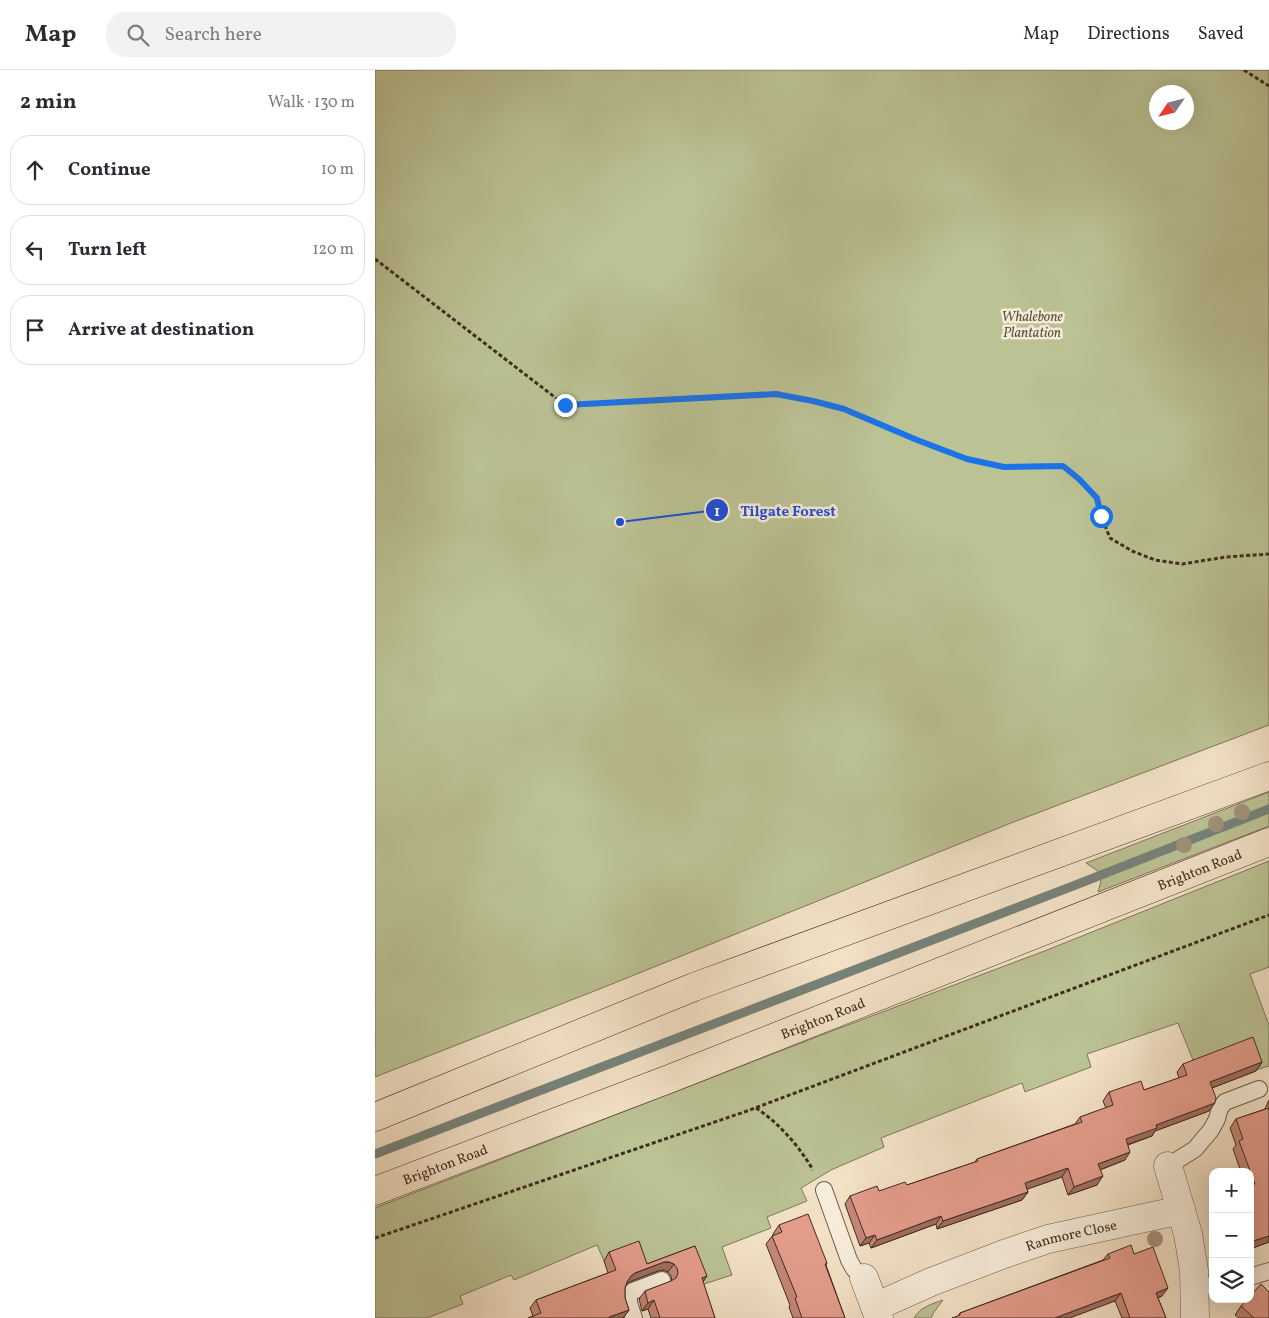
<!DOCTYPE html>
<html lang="en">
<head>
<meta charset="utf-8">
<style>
  :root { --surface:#fff; --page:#f2f2f3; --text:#2b2b33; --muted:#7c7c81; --line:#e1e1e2 }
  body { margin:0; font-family:Vollkorn,serif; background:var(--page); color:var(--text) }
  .controls { position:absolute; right:15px; bottom:15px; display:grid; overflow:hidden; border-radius:10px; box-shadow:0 5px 20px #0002 }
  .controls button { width:45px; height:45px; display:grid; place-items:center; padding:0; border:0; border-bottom:1px solid var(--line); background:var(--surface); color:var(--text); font:25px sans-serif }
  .compass { position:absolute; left:774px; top:15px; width:45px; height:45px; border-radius:50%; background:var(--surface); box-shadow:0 5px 20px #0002; rotate:235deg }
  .stop { position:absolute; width:15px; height:15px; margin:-11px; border:4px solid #1a73e8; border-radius:50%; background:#fff }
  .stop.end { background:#1a73e8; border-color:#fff; box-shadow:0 1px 5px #0008 }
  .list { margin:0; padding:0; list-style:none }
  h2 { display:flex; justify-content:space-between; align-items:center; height:65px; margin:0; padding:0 20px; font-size:21px }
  h2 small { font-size:16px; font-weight:400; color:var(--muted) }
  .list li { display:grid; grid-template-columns:32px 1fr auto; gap:15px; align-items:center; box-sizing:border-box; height:70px; margin:0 10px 10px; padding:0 10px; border:1px solid var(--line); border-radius:20px }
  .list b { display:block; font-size:19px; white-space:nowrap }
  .list em { font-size:16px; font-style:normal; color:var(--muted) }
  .icon { flex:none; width:28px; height:28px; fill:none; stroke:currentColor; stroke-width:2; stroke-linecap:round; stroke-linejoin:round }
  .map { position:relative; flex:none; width:894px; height:1248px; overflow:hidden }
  header { display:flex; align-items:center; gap:30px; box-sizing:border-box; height:70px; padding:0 25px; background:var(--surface); border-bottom:1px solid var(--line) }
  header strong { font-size:24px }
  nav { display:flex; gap:28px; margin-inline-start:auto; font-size:18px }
  .search { width:350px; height:45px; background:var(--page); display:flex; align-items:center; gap:12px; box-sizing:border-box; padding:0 18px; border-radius:20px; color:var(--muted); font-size:19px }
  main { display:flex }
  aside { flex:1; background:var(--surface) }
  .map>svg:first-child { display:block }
</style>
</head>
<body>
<header>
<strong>Map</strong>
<div class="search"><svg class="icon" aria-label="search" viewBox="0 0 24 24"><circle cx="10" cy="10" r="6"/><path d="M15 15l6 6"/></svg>Search here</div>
<nav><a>Map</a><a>Directions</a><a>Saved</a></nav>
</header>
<main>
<aside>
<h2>2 min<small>Walk · 130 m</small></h2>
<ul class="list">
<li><svg class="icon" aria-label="ahead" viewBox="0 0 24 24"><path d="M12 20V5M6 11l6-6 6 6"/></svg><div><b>Continue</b></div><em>10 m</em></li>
<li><svg class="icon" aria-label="left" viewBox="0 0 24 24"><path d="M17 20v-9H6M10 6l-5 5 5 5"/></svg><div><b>Turn left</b></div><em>120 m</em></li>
<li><svg class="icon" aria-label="arrive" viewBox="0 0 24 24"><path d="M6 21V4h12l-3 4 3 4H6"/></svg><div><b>Arrive at destination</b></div></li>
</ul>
</aside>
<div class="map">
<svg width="894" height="1248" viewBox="0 0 894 1248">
  <rect width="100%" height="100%" fill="#f3e1c6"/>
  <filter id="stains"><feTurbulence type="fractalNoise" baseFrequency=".004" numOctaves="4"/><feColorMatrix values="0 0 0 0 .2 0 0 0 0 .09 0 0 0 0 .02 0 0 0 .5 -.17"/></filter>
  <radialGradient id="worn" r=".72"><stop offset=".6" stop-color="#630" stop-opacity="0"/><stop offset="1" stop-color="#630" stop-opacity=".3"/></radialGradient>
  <!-- green -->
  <g fill="#bbc294" stroke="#7d785a" fill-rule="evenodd">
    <path d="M0 0H894V655L636 753 227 918 0 1007ZM782 22H812V52H782Z"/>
    <path d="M894 722V756L723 822 726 811 723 801 711 793Z"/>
    <path d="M894 791V897L875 904 894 955V996L881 1000 818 990 803 953 712 984 716 997 650 1022 647 1013 506 1068 509 1077 456 1100 426 1118 432 1131 392 1147 396 1158 347 1177 357 1205 326 1215 315 1184 267 1201 258 1179 229 1191 222 1175 139 1210 136 1205 85 1226 88 1234 52 1248H0V1138L457 961 672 880Z"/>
    <path d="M568 1230 559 1242 556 1248H539C545 1237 557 1234 568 1230Z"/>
  </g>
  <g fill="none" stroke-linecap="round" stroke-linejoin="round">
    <!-- stream -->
    <path stroke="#76837a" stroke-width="9" d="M0 1084 698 816 894 739"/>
    <defs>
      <g id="service">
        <path d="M793 1096 820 1079 836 1060 842 1049 845 1038 850 1032 884 1019"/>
        <path d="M449 1120 474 1190 479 1199 489 1208"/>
        <path d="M875 1207 894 1201"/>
        <path d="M820 1217 838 1215"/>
        <path d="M259 1248 254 1233V1226L258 1221 287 1210"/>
      </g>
      <g id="minor">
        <path d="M793 1096 806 1140"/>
        <path d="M489 1208 500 1237"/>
        <path id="s1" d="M504 1248 500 1237 556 1212 629 1184 673 1169 806 1140 813 1164 819 1200 820 1248"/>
      </g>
      <g id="primary">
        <path d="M0 1047 319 917 894 706"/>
        <path id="s2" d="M0 1121 294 1009 894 772"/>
      </g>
    </defs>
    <!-- service casing -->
    <use href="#service" stroke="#6c5a49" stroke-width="18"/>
    <!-- minor casing -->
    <use href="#minor" stroke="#6c5a49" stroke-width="29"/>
    <!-- primary casing -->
    <use href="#primary" stroke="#3f2d1f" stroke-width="29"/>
    <!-- path -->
    <g stroke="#3f2d1f" stroke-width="3" stroke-dasharray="4 2.5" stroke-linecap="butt">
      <path d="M869 0 894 16"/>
      <path d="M0 189 190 335 401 324 438 331 469 339 542 370 592 389 629 397 688 396 704 409 722 428 726 446 735 468 757 481 780 490 807 494 851 487 894 484"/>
      <path d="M381 1038C404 1053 424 1076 438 1100"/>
      <path d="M0 1168 372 1041 894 845"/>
    </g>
    <!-- service -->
    <use href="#service" stroke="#f7ecda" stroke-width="16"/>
    <!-- minor -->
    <use href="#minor" stroke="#f7ecda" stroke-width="28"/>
    <!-- primary -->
    <use href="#primary" stroke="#f3e1c6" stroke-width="28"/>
  </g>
  <!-- trees -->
  <g fill="#a1927a">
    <circle cx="867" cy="742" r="8"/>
    <circle cx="841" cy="754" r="8"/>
    <circle cx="809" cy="775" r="8"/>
    <circle cx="780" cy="1169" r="8"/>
  </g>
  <!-- wall -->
  <g fill="#c48678" stroke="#3f2d1f">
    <path d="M887 992 881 1001 837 1018 834 1041 780 1061 777 1066 753 1075 750 1090 725 1100 722 1115 693 1125 687 1107 652 1119 653 1122 647 1130 562 1159 561 1154 496 1178 494 1173 485 1176 470 1134 475 1126 504 1121 532 1115 600 1092 602 1089 700 1054 705 1047 731 1038 728 1031 734 1022 769 1020 804 1008 802 1002 808 994Z"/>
    <path d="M894 1030V1172L875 1179V1102H866L858 1079 861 1075 855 1058 861 1049 890 1039Z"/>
    <path d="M404 1155 452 1193 451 1195 470 1248H418L414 1237 415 1235 391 1174 398 1165V1164Z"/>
    <path d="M320 1176 328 1212 340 1248H276L273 1239 267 1241 264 1229 270 1221 297 1211 296 1206 293 1202 288 1200 283 1201 254 1212 251 1214 250 1218V1228L254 1240 248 1248H153L158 1246 155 1238 161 1230 233 1203 229 1191 234 1182 272 1194Z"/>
    <path d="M733 1184H759L787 1226 783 1228 791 1248H747L740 1231 583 1246 585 1243 728 1190Z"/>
    <path d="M866 1236 894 1248H864L860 1245Z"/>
  </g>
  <!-- shaded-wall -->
  <g fill="#a06d61" stroke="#3f2d1f">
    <path d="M887 992 881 1001 829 1021 835 1012Z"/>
    <path d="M840 1033 834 1041 780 1061 777 1066 745 1077 751 1069 781 1055Z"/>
    <path d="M755 1082 750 1090 717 1103 723 1094Z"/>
    <path d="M693 1098 687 1107 644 1122 650 1113Z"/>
    <path d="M728 1106 722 1115 693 1125 699 1117Z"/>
    <path d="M653 1122 647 1130 562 1159 568 1151Z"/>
    <path d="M566 1146 561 1154 496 1178 502 1170Z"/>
    <path d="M500 1165 494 1173 485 1176 491 1168Z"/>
    <path d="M894 1166V1172L875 1179V1175L878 1171Z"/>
    <path d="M289 1192H294L299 1194 293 1202 288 1200 283 1201 254 1212 250 1215 246 1220 256 1206 260 1203Z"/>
    <path d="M332 1206 326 1215 327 1208Z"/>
    <path d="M793 1218 787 1226 775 1231 781 1223Z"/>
    <path d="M746 1223 740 1231 695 1248H680Z"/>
    <path d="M279 1230 273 1239 267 1241 273 1233Z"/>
    <path d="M254 1240 248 1248H233L234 1247Z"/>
  </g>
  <!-- building -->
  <g fill="#e49c8b" stroke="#3f2d1f">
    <path d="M878 967 887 992 835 1012 841 1028 840 1033 781 1055 782 1058 751 1069 755 1082 723 1094 728 1106 699 1117 693 1098 650 1113 653 1122 568 1151 566 1146 502 1170 500 1165 491 1168 475 1126 502 1116 504 1121 530 1112 532 1115 603 1091 602 1089 707 1052 705 1047 738 1035 734 1022 766 1011 769 1020 812 1005 808 994Z"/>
    <path d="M894 1038V1166L878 1171 875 1164V1115L880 1114 864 1071 868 1069 861 1049Z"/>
    <path d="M433 1144 452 1193 450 1194 470 1248H427L420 1228 422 1227 397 1166 407 1162 404 1155Z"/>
    <path d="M264 1171 272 1194 320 1176 332 1206 327 1208 340 1248H285L279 1230 273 1233 270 1221 296 1211 301 1208 303 1203 302 1198 299 1194 294 1192H289L260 1203 256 1206 252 1212 250 1218V1228L254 1240 234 1247V1248H153L166 1243 161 1230 241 1200 234 1182Z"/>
    <path d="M756 1175 759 1184 778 1177 793 1218 781 1223 791 1248H755L746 1223 680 1248H577L585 1245V1243L735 1188 733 1184Z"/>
    <path d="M886 1214 894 1222V1248H879L866 1236 872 1229H875V1226Z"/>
  </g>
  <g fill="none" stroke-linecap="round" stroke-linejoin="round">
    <!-- route -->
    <path stroke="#1a73e8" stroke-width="6" d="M190 335 401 324 438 331 469 339 542 370 592 389 629 397 688 396 704 409 722 428 726 446"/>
  </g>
  <g text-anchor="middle" stroke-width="5" stroke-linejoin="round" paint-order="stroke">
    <!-- park labels -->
    <g font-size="14" font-style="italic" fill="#5e523c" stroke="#f7ecda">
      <text x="657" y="251">Whalebone<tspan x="657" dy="16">Plantation</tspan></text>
    </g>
    <!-- street labels -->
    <g font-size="14" fill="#3f2d1f" stroke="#f7ecda">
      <text dy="5" stroke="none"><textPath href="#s2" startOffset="885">Brighton Road</textPath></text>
      <text dy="5" stroke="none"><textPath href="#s2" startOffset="480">Brighton Road</textPath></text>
      <text dy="5" stroke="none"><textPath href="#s2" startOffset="75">Brighton Road</textPath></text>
      <text dy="5" stroke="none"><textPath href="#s1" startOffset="221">Ranmore Close</textPath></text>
    </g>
  </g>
  <!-- callouts -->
  <path fill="none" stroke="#1d4ed8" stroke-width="2" d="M245 452L342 440"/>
  <g fill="#1d4ed8" stroke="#f7ecda" stroke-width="2">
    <circle cx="245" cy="452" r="5"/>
    <circle cx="342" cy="440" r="12"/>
  </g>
  <g font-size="15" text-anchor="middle" font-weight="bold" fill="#fff">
    <text x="342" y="446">1</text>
  </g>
  <g font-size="15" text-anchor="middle" font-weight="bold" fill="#1d4ed8" stroke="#f7ecda" stroke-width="5" stroke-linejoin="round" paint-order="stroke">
    <text x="413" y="446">Tilgate Forest</text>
  </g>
  <rect width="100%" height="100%" filter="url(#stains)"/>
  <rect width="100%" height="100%" fill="url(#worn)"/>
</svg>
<div class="controls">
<button>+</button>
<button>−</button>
<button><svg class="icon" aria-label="layers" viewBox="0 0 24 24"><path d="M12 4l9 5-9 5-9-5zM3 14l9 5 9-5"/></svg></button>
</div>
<svg class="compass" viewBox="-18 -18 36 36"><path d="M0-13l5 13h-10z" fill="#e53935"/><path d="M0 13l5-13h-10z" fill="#7c7c81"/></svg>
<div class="stop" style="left:726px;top:446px"></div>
<div class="stop end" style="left:190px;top:335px"></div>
</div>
</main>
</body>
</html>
